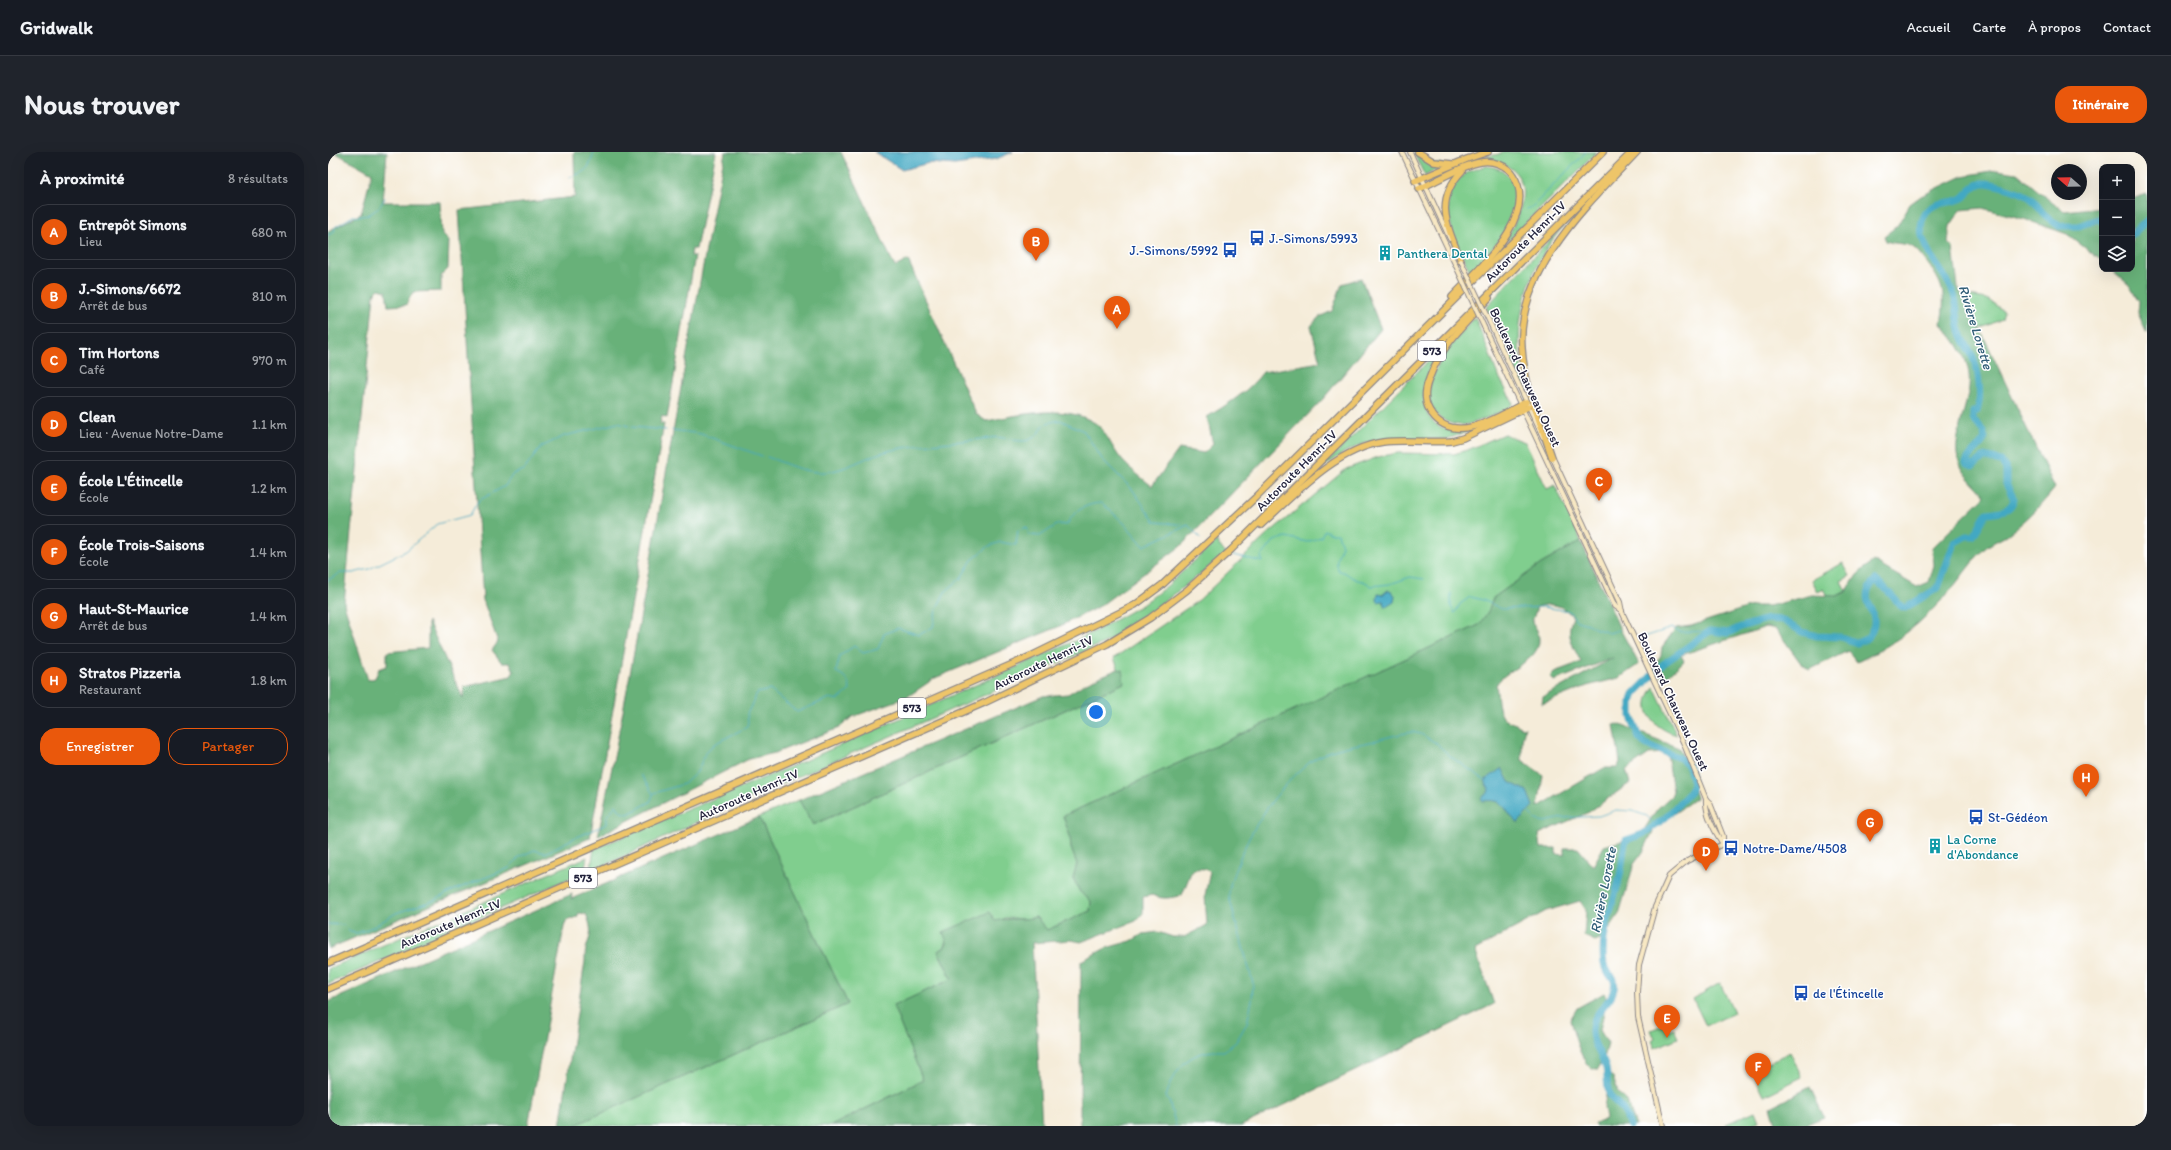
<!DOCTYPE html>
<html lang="fr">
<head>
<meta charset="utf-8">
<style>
  :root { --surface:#171b24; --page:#20242c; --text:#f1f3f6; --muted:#9ea1a6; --line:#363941; --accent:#ea580c }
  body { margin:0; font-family:Itim,sans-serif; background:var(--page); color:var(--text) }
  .controls { position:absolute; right:12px; top:12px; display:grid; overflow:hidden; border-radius:8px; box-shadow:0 4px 16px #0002 }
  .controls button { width:36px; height:36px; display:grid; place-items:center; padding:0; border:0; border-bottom:1px solid var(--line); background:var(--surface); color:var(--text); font:20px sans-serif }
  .compass { position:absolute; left:1723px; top:12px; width:36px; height:36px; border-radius:50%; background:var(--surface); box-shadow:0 4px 16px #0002; rotate:290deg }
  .you { position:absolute; left:768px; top:560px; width:14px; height:14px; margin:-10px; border:3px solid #fff; border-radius:50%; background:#1a73e8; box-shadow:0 0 0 6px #1a73e833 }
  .badge { display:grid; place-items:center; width:26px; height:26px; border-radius:50%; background:var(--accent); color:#fff; font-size:13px; font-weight:700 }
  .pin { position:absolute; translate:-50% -33px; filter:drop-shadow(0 1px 2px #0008) }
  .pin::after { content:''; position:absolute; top:21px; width:14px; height:12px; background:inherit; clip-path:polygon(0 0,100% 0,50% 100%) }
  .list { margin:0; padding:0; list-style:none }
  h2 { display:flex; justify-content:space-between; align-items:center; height:52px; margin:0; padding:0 16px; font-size:17px }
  h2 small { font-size:13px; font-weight:400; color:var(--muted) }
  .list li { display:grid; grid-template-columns:26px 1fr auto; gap:12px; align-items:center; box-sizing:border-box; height:56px; margin:0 8px 8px; padding:0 8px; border:1px solid var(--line); border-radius:16px }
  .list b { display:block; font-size:15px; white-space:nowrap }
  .list p { margin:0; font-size:13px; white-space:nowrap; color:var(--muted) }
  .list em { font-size:13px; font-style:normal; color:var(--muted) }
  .actions { display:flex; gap:8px; padding:12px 16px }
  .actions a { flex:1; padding:9px 0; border:1px solid var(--accent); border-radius:16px; text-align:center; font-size:14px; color:var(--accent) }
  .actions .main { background:var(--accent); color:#fff }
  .icon { flex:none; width:22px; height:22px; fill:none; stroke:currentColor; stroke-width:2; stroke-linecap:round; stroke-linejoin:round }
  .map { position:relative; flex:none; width:1819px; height:974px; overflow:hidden; border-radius:16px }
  header { display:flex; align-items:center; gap:24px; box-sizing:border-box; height:56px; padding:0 20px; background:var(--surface); border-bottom:1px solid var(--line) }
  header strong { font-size:19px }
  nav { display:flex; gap:22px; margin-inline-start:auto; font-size:14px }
  .intro { display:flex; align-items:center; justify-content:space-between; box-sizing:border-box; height:96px; padding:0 24px }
  h1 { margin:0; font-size:28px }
  .button { padding:10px 18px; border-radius:16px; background:var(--accent); color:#fff; font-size:14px; font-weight:700 }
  main { display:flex; gap:24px; padding:0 24px }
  aside { flex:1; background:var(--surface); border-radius:16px; box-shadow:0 4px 16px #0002 }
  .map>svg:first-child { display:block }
</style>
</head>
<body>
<header>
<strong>Gridwalk</strong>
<nav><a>Accueil</a><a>Carte</a><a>À propos</a><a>Contact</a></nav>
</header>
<div class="intro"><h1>Nous trouver</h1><a class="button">Itinéraire</a></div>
<main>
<aside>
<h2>À proximité<small>8 résultats</small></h2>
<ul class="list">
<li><span class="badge">A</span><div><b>Entrepôt Simons</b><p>Lieu</p></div><em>680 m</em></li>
<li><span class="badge">B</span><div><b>J.-Simons/6672</b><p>Arrêt de bus</p></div><em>810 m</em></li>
<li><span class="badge">C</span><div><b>Tim Hortons</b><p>Café</p></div><em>970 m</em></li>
<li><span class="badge">D</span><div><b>Clean</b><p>Lieu · Avenue Notre-Dame</p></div><em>1.1 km</em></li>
<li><span class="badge">E</span><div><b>École L'Étincelle</b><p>École</p></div><em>1.2 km</em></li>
<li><span class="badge">F</span><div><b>École Trois-Saisons</b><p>École</p></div><em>1.4 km</em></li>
<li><span class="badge">G</span><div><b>Haut-St-Maurice</b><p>Arrêt de bus</p></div><em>1.4 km</em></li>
<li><span class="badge">H</span><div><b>Stratos Pizzeria</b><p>Restaurant</p></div><em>1.8 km</em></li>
</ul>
<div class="actions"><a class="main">Enregistrer</a><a>Partager</a></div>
</aside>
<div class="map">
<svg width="1819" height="974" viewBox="0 0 1819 974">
  <rect width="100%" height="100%" fill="#fff"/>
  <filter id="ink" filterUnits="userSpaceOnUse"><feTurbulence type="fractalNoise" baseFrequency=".025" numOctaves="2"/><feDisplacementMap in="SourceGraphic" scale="8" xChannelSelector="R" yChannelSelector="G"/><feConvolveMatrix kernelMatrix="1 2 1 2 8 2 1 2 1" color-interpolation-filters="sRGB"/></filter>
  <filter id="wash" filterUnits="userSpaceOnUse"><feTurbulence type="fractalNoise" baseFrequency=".012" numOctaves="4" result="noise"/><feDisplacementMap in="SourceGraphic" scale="16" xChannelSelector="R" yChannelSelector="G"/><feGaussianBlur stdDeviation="0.9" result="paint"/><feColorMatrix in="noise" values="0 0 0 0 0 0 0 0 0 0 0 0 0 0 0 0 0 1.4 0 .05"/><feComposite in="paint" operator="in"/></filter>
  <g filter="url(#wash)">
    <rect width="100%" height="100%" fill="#f5ecd9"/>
    <!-- green -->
    <g fill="#80ce8e" stroke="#517864">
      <path d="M1085 0 1099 10 1117 13 1097 24Z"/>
      <path d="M1179 0H1269L1180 89 1178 87C1190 67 1208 30 1179 14 1171 9 1156 13 1149 7Z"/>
      <path d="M1158 14C1169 15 1177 18 1184 28 1204 58 1161 100 1143 121 1123 84 1098 27 1158 14Z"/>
      <path d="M1250 58C1239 71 1226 84 1217 99 1189 147 1184 195 1201 247L1158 155Z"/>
      <path d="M1635 143 1659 147 1676 159 1674 167 1652 177Z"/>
      <path d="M1147 165 1169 221 1185 251C1181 258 1172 260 1165 263 1147 271 1130 279 1113 266 1079 239 1128 187 1147 165Z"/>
      <path d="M1109 200 1111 201C1094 226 1083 271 1125 279 1133 281 1142 276 1148 277L1119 287H1059L1037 291 1017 300 997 314 996 313Z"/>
      <path d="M1176 282 1197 290 1219 337 1227 333 1253 389 1213 412 1165 446 1161 458 1151 473 735 664 742 684 743 696 749 712 745 726 752 740 763 749 762 759 719 778 708 765 699 767 677 766 619 789 616 796 610 799 624 827 565 854 595 928 503 974H245L520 852 431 665 471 648 485 673 796 531 786 506 871 448 941 381 1018 317 1050 305 1070 301 1126 302 1142 297Z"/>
      <path d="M888 389 898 402 819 463 778 490 421 646 262 720 266 697 483 606 758 484 814 453 839 434Z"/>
      <path d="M1515 411 1522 424 1513 429 1518 439 1502 448 1496 437 1490 440 1484 428Z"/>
      <path d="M1326 535 1349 583C1327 577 1308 558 1326 535Z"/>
      <path d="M259 705 256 720 130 775 124 764Z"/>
      <path d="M118 766 125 778 0 832V817Z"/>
      <path d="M1392 831 1406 861 1378 874 1365 847Z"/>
      <path d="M1337 872 1340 879 1346 877 1350 886 1327 896 1324 889 1327 887 1323 878Z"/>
      <path d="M1462 900 1474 925 1436 944 1424 919Z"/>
      <path d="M1427 959 1431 969 1420 974H1399L1398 972Z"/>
    </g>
    <!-- forest -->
    <g fill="#68b179" stroke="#456a5a" fill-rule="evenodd">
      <path d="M6 0H59L55 50H112L114 82 121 89 120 117 113 124V139L85 140 78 153 60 154 58 139 51 137 46 142 16 452 40 528 47 526 51 517 59 514V500L100 496V469L135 546 136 535 183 524 186 519 182 511H174L164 498 170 490 155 448 131 58 247 45 246 0H388L368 97H364L363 104H367L339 266 334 264 332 272H336L262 686 0 797V79L33 62 44 21Z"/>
      <path d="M397 0H513L567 115 580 108 648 262 658 269C692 263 736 251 767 271 777 277 785 298 794 308 802 317 814 326 824 334L851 297 876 301 885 292 879 265C900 252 920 240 935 220L992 210 983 174 991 165 1004 159 1014 132 1033 126 1053 177 995 247 853 394 772 454 730 475 607 526 579 545 524 565 511 576 447 601 421 607 270 684C318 457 351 227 397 0Z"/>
      <path d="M1669 18 1689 21 1726 52 1736 59 1774 55V109L1739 82 1696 67 1654 56 1633 58 1622 74 1620 91 1625 96 1630 135 1652 177 1727 336C1712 355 1696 371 1676 385 1669 389 1661 392 1655 398 1638 416 1626 437 1608 454 1585 479 1559 496 1529 510L1520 499 1481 518 1472 510 1448 477 1438 475 1353 503 1356 509 1335 528 1327 512 1333 503 1334 495 1348 476 1363 474 1424 454H1441L1484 443 1509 444 1518 440 1529 423 1545 409 1589 435 1601 430 1606 413 1604 396 1657 344C1649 334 1635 322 1631 310 1627 300 1629 290 1631 279 1633 266 1638 254 1640 241 1646 214 1631 191 1613 172 1618 141 1616 132 1596 107 1591 101 1587 95 1580 93 1573 91 1566 92 1558 89L1556 84 1569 74 1582 52 1593 44 1635 24Z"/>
      <path d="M1819 42V182L1810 161 1811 149 1801 133 1783 117H1804V47Z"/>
      <path d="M1253 389 1292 477 1311 512 1291 526 1259 534 1214 552 1215 545 1285 506 1226 529 1222 525 1226 520 1253 510C1245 494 1237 483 1245 465 1235 453 1224 450 1209 455L1204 470C1206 473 1209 477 1210 481 1218 509 1178 515 1168 533 1170 543 1169 565 1180 569 1186 572 1188 571 1194 576L1197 575 1194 589V608L1215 623 1210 655 1276 616H1289L1292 610 1286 573 1290 572 1351 596 1360 616 1368 646 1327 675 1315 700 1306 712 1291 762 1276 785 1267 789 1256 784 1258 758 1252 749 1218 759 1147 798 1166 852 913 974H752L753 809 778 796 803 789 815 782 830 780 845 785H856L879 773 877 743 882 720C878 716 870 716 864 718L854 743C843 746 835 748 824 743L815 745V761L808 769 753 790 743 788 704 791 714 974H503L595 928 565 854 624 827 610 799 616 796 619 790 615 780 662 760 667 769C681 765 694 769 708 765L719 778 762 759 763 749 752 740 745 726 749 712 743 696 742 684 735 664 1151 473 1161 458 1165 446 1213 412ZM1339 601 1345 639 1344 643 1329 657 1312 684 1276 694 1265 714 1250 696H1236V703L1228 702V696H1213L1211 682 1261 660 1302 631 1298 618 1321 602Z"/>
      <path d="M790 517 794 518 796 531 485 673 471 648 715 544 740 542 758 531Z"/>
      <path d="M431 665 520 852 245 974H232L257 809C256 787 269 787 258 762L251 761 249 765 238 769 236 775 200 974H0V850L244 742 243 747Z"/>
      <path d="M1276 841 1279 846 1272 878 1280 892 1277 903 1270 917C1267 917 1263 917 1261 914 1252 906 1245 879 1242 868L1249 856Z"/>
      <path d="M1281 923 1285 925 1290 941 1299 949 1308 974H1267L1266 972 1278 967 1276 956Z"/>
      <path d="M1482 935 1496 965 1474 974H1449L1443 955Z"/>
    </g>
    <!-- water -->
    <g fill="#43a8c3" stroke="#32657f">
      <path d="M546 0H685L668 7 627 13 601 11 574 18Z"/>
      <path d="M1060 438 1064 439 1067 444 1066 450 1058 455 1055 449 1050 450 1049 448 1050 442 1054 443Z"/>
      <path d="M1174 616 1181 630 1199 639 1205 654 1190 671C1174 659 1180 646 1155 649L1153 646 1160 641 1161 637 1156 629Z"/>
    </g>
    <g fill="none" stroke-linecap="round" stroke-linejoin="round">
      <!-- stream -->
      <g stroke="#43a8c3" stroke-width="1">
        <path d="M1109 0H1126"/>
        <path d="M242 25C260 19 261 17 266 0"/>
        <path d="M1199 57 1204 55 1258 0"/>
        <path d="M0 83 6 80 7 75 25 64C40 66 50 59 57 46"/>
        <path d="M719 271 732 268 756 279 774 307 804 337 827 370 859 373"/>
        <path d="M344 278 373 282 434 304"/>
        <path d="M439 305C458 311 477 322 498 320 517 318 534 307 552 301 588 291 625 291 661 286 686 282 699 302 716 273"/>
        <path d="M905 403 935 410 933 405 946 389 958 385 979 390 993 385 996 378 1004 382H1010L1014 394C1010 403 1006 410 1011 419 1018 420 1020 423 1025 426 1032 430 1035 427 1043 434L1062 432 1082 425 1096 427"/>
        <path d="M0 428 12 421H25L41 417 78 399 109 372 142 363 150 349 177 334 185 322 196 318 213 295 236 284 290 271 304 275 338 278"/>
        <path d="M1123 441V455L1127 461 1132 452 1142 445 1155 448 1174 457 1215 455 1241 459 1249 469 1260 472 1266 476 1281 481 1291 478"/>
        <path d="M1316 485 1344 476 1352 480 1382 479"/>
        <path d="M313 623 325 642"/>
        <path d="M1199 659 1208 668 1217 670 1234 666 1271 664 1288 658 1304 659 1319 664 1326 672"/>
        <path d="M0 772 16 773"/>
        <path d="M19 777 22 780 29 781 47 774 68 761 107 748 124 739 181 716 191 705 206 698 217 701 248 685 279 672V664L288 653 293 660 300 662 322 650 326 641 356 632 369 620 378 600 386 592 419 575 420 570 419 562 429 541 442 538 469 560 502 546 510 548 522 538C521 528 517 524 508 520L512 504 526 494 535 501 550 497 556 482 570 476 591 483 605 475 608 458 617 440 633 426 644 408 661 394 672 390 688 393 690 378 699 375 701 383 712 384 730 372 739 373C744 359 760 351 774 351L797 372 816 394 860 373 872 386"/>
        <path d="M848 974 841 949 838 945C847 914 863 897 896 899L908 890 919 871 924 848 925 831 901 745C901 732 905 723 910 711 925 672 949 637 982 610 999 597 1022 594 1042 590 1056 586 1070 582 1084 580L1093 582 1108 591 1123 605 1157 628"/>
      </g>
      <!-- river -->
      <g stroke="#43a8c3" stroke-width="7">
        <path d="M1804 83 1819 68"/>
        <path d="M1302 974C1300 969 1299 964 1296 960 1293 953 1286 950 1282 944 1278 936 1280 925 1278 916 1274 902 1260 888 1265 872 1269 854 1290 848 1286 827 1281 823 1277 818 1276 812 1271 781 1288 748 1293 718 1295 708 1295 698 1298 688L1315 682 1337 666 1362 640 1365 632 1361 614 1354 607 1317 592 1311 586 1303 564V550L1306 542 1335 512 1382 479 1400 481 1413 475 1439 467 1455 468 1474 480 1489 484 1513 485 1529 491 1540 486C1542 481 1546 476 1546 471 1548 454 1529 449 1547 428L1556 435 1574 455 1577 456 1610 436 1626 391 1638 384H1645L1659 361C1671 359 1682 361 1686 347L1678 332V317L1673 309 1656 305 1645 314 1638 311C1641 300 1652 297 1657 286L1655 279 1645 267V260L1649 259C1654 245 1651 222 1646 208 1642 198 1635 189 1632 178 1628 165 1630 152 1625 140 1617 118 1583 89 1596 64 1605 46 1624 54 1636 45 1642 39 1646 33 1655 31 1663 30 1694 40 1701 45 1707 48 1710 56 1715 61 1720 66 1726 70 1731 74H1751L1770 67 1774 69"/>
      </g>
    </g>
  </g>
  <g filter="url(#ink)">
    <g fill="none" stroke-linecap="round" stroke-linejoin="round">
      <defs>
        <g id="secondary">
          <path d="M1074 0 1128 114"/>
          <path d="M1082 0 1122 87"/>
          <path d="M1162 171 1215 285"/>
          <path d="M1156 175 1266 409 1287 454 1294 459"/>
          <path d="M1223 302 1292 450 1294 460 1355 590 1378 647C1377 662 1387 680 1395 692"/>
          <path d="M1378 647 1382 651 1395 684V692"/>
          <path d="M1335 974 1310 865 1309 840 1311 813 1327 755 1341 724 1359 709 1395 692"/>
        </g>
        <g id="highway">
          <path d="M1090 0 1106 10 1125 12"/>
          <path d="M1087 29 1139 7 1160 0"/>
          <path d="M1091 37C1109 29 1134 13 1153 10 1164 8 1179 13 1185 23 1212 64 1150 117 1124 145"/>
          <path d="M1133 109C1120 75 1105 49 1134 19"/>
          <path d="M1161 146C1138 171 1112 195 1101 227 1096 239 1096 252 1104 262 1127 294 1172 264 1198 250"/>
          <path d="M1224 305C1212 270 1196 233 1194 196 1188 119 1261 51 1309 0"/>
          <path d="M933 373C967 342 1008 297 1055 290 1077 287 1101 291 1124 289L1135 286 1200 255"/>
          <path d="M0 811 703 504 807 453 834 433 927 346 1275 0"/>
          <path d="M0 837 656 551 779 492 822 466 859 438 903 398 1304 0"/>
        </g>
      </defs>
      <!-- secondary casing -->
      <use href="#secondary" stroke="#8c878a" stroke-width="6"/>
      <!-- highway casing -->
      <use href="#highway" stroke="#8c878a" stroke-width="8"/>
      <!-- secondary -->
      <use href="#secondary" stroke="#f8e8c3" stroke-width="4"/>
      <!-- highway -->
      <use href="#highway" stroke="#eec569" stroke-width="5.5"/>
      <defs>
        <g id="secondary-bridge">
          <path d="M1133 109 1162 171"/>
          <path d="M1128 114 1156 175"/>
        </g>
      </defs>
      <!-- secondary-bridge casing -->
      <use href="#secondary-bridge" stroke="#8c878a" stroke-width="6" stroke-linecap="butt"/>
      <!-- secondary-bridge -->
      <use href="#secondary-bridge" stroke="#f8e8c3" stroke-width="4"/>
    </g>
  </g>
  <!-- icons -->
  <defs>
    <symbol id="bus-bare" viewBox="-9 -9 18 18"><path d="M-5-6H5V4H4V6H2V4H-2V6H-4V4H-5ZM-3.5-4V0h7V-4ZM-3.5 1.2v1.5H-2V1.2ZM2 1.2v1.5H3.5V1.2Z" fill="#1a4fb4" stroke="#fff" stroke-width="2.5" paint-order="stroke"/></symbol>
    <symbol id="building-bare" viewBox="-9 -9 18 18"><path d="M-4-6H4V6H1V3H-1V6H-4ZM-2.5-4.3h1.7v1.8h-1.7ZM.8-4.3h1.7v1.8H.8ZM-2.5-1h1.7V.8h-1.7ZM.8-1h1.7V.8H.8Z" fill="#0f9aa8" stroke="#fff" stroke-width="2.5" paint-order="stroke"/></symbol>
  </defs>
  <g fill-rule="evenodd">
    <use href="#bus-bare" x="918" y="75" width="22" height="22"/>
    <use href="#bus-bare" x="891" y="87" width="22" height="22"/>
    <use href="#building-bare" x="1046" y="90" width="22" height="22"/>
    <use href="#bus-bare" x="1637" y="654" width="22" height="22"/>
    <use href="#building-bare" x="1596" y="683" width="22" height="22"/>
    <use href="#bus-bare" x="1392" y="685" width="22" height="22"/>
    <use href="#bus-bare" x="1462" y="830" width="22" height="22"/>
  </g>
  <g text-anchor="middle" stroke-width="3" stroke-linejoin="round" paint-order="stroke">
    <!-- shield labels -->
    <g fill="#fff" stroke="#646476" stroke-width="1">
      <rect x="1090" y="189" width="28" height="20" rx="3"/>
      <rect x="570" y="546" width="28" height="20" rx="3"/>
      <rect x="241" y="716" width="28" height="20" rx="3"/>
    </g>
    <g font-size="12" font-weight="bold" fill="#22223b">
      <text x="1104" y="203">573</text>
      <text x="584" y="560">573</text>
      <text x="255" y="730">573</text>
    </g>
    <!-- transit labels -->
    <g font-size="13" fill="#164399" stroke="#fff" text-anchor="start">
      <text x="941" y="91">J.-Simons/5993</text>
      <text x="890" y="103" text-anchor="end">J.-Simons/5992</text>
      <text x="1660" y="670">St-Gédéon</text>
      <text x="1415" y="701">Notre-Dame/4508</text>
      <text x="1485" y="846">de l'Étincelle</text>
    </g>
    <!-- street labels -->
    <g font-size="13" fill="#22223b" stroke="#fff">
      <text transform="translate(1197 89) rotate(-45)" y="5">Autoroute Henri-IV</text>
      <text transform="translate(1198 225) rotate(65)" y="5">Boulevard Chauveau Ouest</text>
      <text transform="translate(968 318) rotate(-45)" y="5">Autoroute Henri-IV</text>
      <text transform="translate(715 510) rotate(-26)" y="5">Autoroute Henri-IV</text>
      <text transform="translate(1346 549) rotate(65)" y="5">Boulevard Chauveau Ouest</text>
      <text transform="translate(420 642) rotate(-24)" y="5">Autoroute Henri-IV</text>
      <text transform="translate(122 771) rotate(-23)" y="5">Autoroute Henri-IV</text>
    </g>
    <!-- culture labels -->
    <g font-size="13" fill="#0d838f" stroke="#fff" text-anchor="start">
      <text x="1069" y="106">Panthera Dental</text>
      <text x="1619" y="692">La Corne<tspan x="1619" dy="15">d'Abondance</tspan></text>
    </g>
    <!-- water labels -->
    <g font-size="14" font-style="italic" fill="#315e78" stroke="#fff">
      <text transform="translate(1648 175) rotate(73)" y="5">Rivière Lorette</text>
      <text transform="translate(1275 738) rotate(-79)" y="5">Rivière Lorette</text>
    </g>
  </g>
</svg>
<div class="controls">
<button>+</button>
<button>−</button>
<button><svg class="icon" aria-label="layers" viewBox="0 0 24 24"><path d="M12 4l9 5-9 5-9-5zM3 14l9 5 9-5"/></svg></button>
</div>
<svg class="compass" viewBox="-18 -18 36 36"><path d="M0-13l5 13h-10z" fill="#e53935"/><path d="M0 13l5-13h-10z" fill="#9ea1a6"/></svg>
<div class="you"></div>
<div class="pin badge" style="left:789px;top:177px">A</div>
<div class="pin badge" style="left:708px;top:109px">B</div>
<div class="pin badge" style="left:1271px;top:349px">C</div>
<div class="pin badge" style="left:1378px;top:719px">D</div>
<div class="pin badge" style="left:1339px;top:886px">E</div>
<div class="pin badge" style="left:1430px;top:934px">F</div>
<div class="pin badge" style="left:1542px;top:690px">G</div>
<div class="pin badge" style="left:1758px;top:645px">H</div>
</div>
</main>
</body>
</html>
